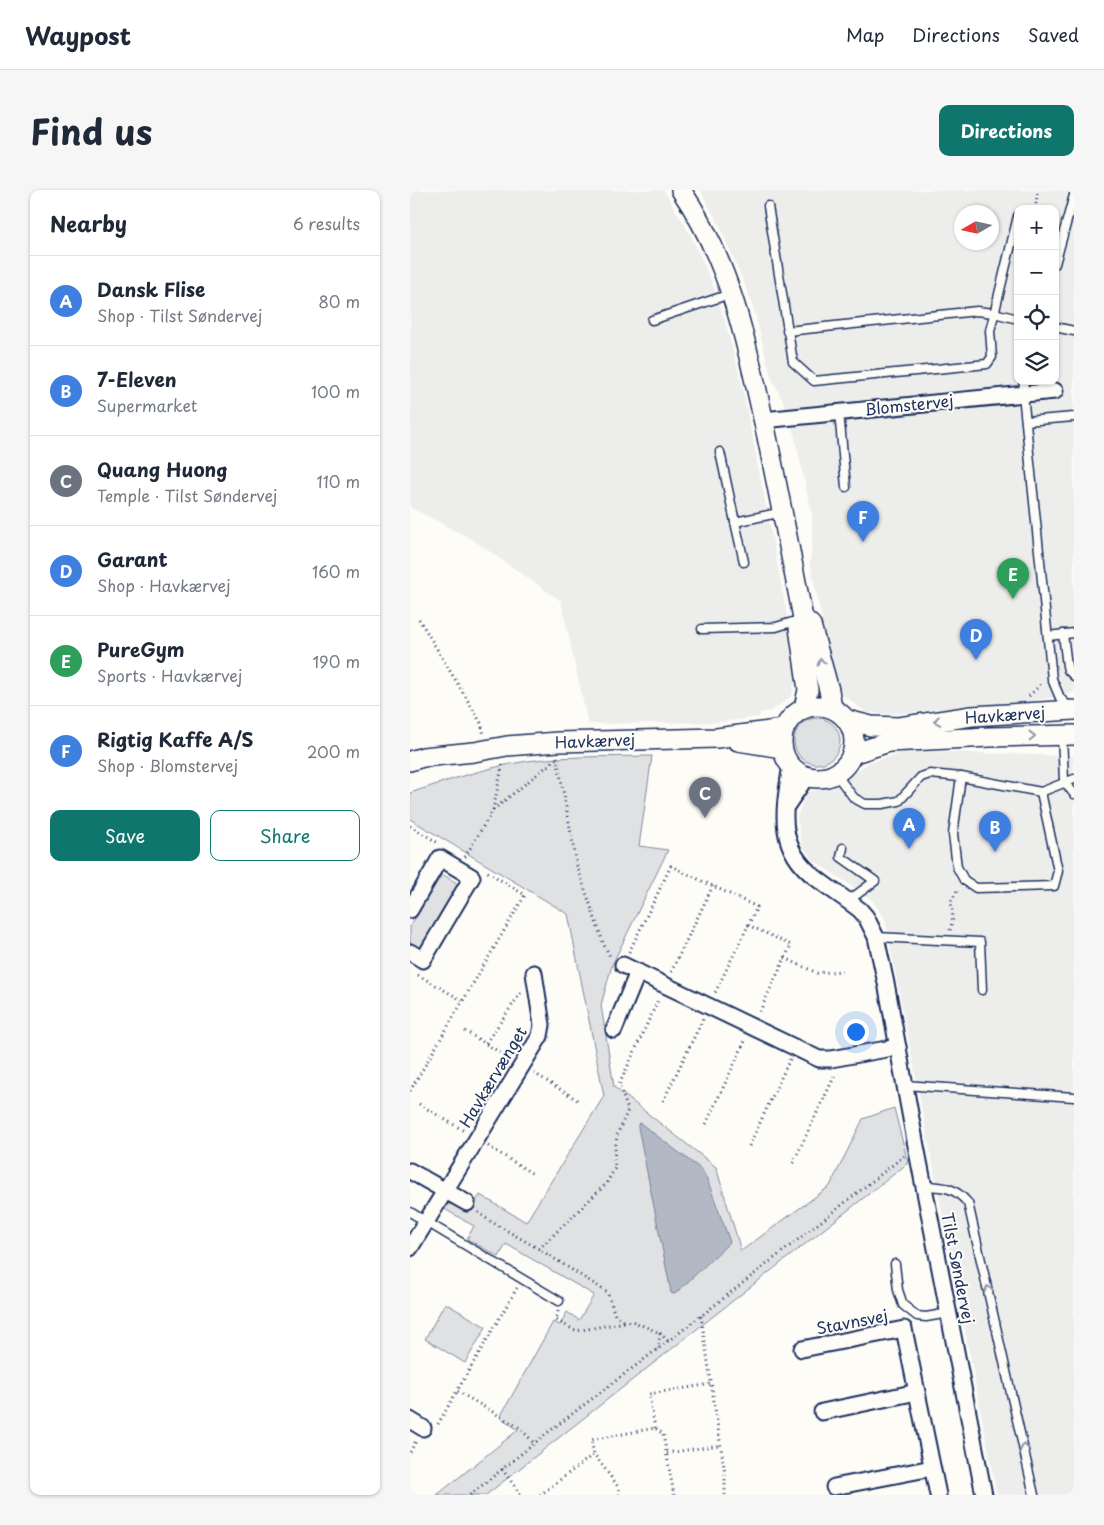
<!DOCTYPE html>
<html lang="en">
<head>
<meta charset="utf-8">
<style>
  :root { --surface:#fff; --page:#f6f6f7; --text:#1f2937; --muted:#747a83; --line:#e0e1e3; --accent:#0f766e }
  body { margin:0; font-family:"Playpen Sans",sans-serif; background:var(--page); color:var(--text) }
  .controls { position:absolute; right:15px; top:15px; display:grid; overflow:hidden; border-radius:10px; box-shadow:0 1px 4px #0004 }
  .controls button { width:45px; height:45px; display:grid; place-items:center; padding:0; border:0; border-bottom:1px solid var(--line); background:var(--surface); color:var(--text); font:25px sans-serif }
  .compass { position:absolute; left:544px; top:15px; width:45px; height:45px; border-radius:50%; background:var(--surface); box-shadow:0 1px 4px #0004; rotate:261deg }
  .you { position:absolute; left:445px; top:841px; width:18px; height:18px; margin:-12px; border:4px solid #fff; border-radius:50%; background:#1a73e8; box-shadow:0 0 0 8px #1a73e833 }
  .badge { display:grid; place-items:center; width:32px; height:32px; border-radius:50%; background:var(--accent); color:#fff; font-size:16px; font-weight:700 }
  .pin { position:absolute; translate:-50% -41px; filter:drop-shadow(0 1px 2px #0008) }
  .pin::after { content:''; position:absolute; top:26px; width:18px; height:15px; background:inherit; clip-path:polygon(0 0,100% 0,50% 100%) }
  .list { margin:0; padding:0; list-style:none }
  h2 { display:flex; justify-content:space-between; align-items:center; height:65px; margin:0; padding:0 20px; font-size:21px }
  h2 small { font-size:16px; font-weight:400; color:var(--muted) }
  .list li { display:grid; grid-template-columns:32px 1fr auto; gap:15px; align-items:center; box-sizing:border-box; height:90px; padding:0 20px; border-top:1px solid var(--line) }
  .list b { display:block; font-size:19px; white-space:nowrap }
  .list p { margin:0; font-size:16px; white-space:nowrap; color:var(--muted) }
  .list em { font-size:16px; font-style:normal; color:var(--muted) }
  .actions { display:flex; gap:10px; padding:15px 20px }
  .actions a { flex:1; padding:11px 0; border:1px solid var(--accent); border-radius:10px; text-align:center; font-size:18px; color:var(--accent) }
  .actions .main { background:var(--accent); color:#fff }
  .icon { flex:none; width:28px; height:28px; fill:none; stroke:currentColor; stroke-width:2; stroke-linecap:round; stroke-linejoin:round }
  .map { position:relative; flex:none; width:664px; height:1305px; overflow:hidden; border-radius:10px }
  header { display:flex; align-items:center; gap:30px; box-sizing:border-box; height:70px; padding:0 25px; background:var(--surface); border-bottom:1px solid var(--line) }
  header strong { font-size:24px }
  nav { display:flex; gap:28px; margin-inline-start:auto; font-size:18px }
  .intro { display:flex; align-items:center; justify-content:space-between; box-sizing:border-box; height:120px; padding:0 30px }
  h1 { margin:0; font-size:35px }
  .button { padding:12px 22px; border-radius:10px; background:var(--accent); color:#fff; font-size:18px; font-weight:700 }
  main { display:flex; gap:30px; padding:0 30px }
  aside { flex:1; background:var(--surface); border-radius:10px; box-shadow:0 1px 4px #0004 }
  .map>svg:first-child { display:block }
</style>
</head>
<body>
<header>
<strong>Waypost</strong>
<nav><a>Map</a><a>Directions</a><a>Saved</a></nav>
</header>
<div class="intro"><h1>Find us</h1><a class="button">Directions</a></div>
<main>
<aside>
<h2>Nearby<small>6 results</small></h2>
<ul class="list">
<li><span class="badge" style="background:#3f7fe0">A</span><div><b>Dansk Flise</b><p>Shop · Tilst Søndervej</p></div><em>80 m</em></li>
<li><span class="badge" style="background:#3f7fe0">B</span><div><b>7-Eleven</b><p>Supermarket</p></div><em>100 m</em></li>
<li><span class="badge" style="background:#6b7280">C</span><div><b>Quang Huong</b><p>Temple · Tilst Søndervej</p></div><em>110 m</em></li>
<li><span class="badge" style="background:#3f7fe0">D</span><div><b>Garant</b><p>Shop · Havkærvej</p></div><em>160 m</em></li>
<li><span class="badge" style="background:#2e9e5b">E</span><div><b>PureGym</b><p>Sports · Havkærvej</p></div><em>190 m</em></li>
<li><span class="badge" style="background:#3f7fe0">F</span><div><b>Rigtig Kaffe A/S</b><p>Shop · Blomstervej</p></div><em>200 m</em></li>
</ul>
<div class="actions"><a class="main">Save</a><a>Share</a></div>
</aside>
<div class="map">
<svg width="664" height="1305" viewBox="0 0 664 1305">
  <rect width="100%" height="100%" fill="#fdfcf7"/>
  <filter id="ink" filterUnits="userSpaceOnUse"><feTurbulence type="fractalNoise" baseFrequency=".02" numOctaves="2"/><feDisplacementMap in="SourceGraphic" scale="10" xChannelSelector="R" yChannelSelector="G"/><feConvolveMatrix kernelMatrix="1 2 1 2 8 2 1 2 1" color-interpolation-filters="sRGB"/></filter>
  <g filter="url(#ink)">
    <!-- built -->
    <g fill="#edeeec" fill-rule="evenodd">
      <path d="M0 0H254L281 46 301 90 314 127 332 195 360 336 377 425 386 489 382 505 373 513 360 521 350 523V527L312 532 178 534 151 411 63 350 0 317Z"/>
      <path d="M290 0H664V503L619 512 484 524 457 523 431 503 427 495 416 449 400 373 402 354V325L384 244 373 211 361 187 345 124 336 98 309 35ZM608 19H645V191H608ZM552 22H582V52H552Z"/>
      <path d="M498 561 664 566V1305H587L475 729 462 710 403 670 392 655 389 640 387 627 397 601 423 598 458 573Z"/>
    </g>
    <!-- green -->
    <g fill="#e0e1e3" stroke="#7e88a0">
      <circle cx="407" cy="551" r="23"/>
      <path d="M242 566 229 656 258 660 202 775 191 815 204 897 306 977 331 1061 420 996 453 929 484 918 498 973 76 1305H27L108 1240 90 1227 143 1132 150 1135 157 1122 169 1130 184 1105 96 1054 89 1067 57 1049 64 1036 33 1018 35 1015C45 1012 51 1017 59 1022L70 1005 116 1032 194 906 158 724 0 629V603C33 592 66 581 100 574 145 565 196 567 242 566Z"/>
      <path d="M32 684 50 695 11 762 0 755V737Z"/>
      <path d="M35 1113 76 1137 55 1173 15 1149Z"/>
    </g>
    <!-- water -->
    <path fill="#b3b8c5" stroke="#76819c" d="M230 933 292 980 297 989 320 1052 266 1103 263 1104 261 1103 260 1097 228 937V934Z"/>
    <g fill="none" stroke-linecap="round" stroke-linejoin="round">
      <defs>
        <g id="service">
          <path d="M358 16 383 172 404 191 577 174 582 167 580 141 608 26"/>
          <path d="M645 74 664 5"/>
          <path d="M242 130 320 104"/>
          <path d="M645 137 664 141"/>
          <path d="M377 141 567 121 584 123 608 129"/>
          <path d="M614 191 613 204 642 489 650 508 659 517"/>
          <path d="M429 222 436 297"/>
          <path d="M616 231 664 227"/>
          <path d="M310 262 325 332 373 322"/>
          <path d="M325 332 334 372"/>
          <path d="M292 439 366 437 389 430"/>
          <path d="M653 444 657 476 658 480 664 486"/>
          <path d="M638 446 664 443"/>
          <path d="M652 545 654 591 664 604"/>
          <path d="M425 583 444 608 455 614H472L489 611 511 587 520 584 551 587 631 602 664 589"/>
          <path d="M551 587 543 644 547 677 554 690 566 698 644 696 648 681 631 602"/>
          <path d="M433 658 431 667 465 691 438 711"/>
          <path d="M466 747 570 752 572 800"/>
          <path d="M495 895 664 907"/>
          <path d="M514 996C536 997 544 997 558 1013L624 1305"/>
          <path d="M0 1022 149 1111"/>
          <path d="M485 1074 488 1100 493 1115 507 1126 516 1127 539 1123"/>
        </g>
        <g id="minor">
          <path d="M353 230 645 201"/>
          <path d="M381 575C374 620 365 657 406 688 420 699 436 709 450 720L456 727 466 747 477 798 506 956 574 1305"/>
          <path d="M377 615 397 586"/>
          <path d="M0 720 30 668 62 687 13 770 0 762"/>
          <path d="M213 775 409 869H421L488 857"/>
          <path d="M204 840 228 782"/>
          <path d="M0 981 57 1013"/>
          <path d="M0 1058 130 846 132 835 124 783"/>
          <path d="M392 1159 494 1139 528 1305"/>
          <path d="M412 1222 507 1202"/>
          <path d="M0 1230 13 1238"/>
          <path d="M424 1297 522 1278"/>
        </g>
        <g id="tertiary">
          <path d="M271 0C321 73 338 158 356 242 369 304 381 366 393 428L389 438 398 500 394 518"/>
          <path d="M393 428 401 435 419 500 422 518"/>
          <circle cx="408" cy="552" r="36"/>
          <path d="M437 530 461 536 489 537 562 526 664 520"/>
          <path d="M328 551 372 558"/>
          <path d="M442 564 479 552 580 547 664 545"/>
          <path d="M0 571 13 567 64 562 97 556 148 552 307 548 374 539"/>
        </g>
      </defs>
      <!-- service casing -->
      <use href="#service" stroke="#1b2f5e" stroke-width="11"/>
      <!-- minor casing -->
      <use href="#minor" stroke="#1b2f5e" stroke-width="19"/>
      <!-- tertiary casing -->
      <use href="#tertiary" stroke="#1b2f5e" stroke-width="22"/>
      <!-- path -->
      <g stroke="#1b2f5e" stroke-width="3" stroke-dasharray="1 4" stroke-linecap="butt">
        <path d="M625 19 628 0"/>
        <path d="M9 429 71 533 74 545"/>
        <path d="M619 506 632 493"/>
        <path d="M147 567 167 676 194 755 201 768"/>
        <path d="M83 620 93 572"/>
        <path d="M0 636 30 654"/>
        <path d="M55 667 83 620 146 569"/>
        <path d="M338 735 381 755 348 825"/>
        <path d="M540 740 543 729 541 711 548 699"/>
        <path d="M219 762 261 676 347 717 305 803"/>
        <path d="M375 768 407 783 432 781"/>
        <path d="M261 782 303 696"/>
        <path d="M8 785 53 811"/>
        <path d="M55 841 99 868"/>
        <path d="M76 853 112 801"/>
        <path d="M124 883 169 911"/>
        <path d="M0 901 115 705 76 681"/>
        <path d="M253 911 293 829"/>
        <path d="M9 914 56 942"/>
        <path d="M296 934 336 849"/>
        <path d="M78 956 123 984"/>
        <path d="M339 956 380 869"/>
        <path d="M383 973 426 883"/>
        <path d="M68 1022 80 1031 129 1059 197 1102 205 1125 213 1131"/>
        <path d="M129 1059 196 994 205 978 204 968 207 945 218 920 209 895 249 808"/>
        <path d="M107 1098 47 1201 110 1238 124 1253"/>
        <path d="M148 1121 146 1130 166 1141 222 1131 250 1143 248 1159"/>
        <path d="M291 1126 315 1284V1305"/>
        <path d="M250 1143 258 1151"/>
        <path d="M28 1234 47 1201"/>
        <path d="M245 1238 239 1204 301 1194"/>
        <path d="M0 1262 7 1249"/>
        <path d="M257 1263 310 1255"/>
        <path d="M92 1279 111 1305"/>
        <path d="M60 1305 141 1240 291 1126 494 966"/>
        <path d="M130 1305 184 1264"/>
        <path d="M209 1305V1298L184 1264 181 1250 245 1238 253 1244 264 1305"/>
      </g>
      <!-- service -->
      <use href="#service" stroke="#fdfcf7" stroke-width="8"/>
      <!-- minor -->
      <use href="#minor" stroke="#fdfcf7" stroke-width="15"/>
      <!-- tertiary -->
      <use href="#tertiary" stroke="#fdfcf7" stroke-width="19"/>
    </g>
    <!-- one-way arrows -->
    <defs><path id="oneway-chevron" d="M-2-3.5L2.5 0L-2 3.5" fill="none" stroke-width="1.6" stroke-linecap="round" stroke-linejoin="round" transform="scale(1.25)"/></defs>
    <g stroke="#8c96aa">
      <use href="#oneway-chevron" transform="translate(411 472) rotate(-106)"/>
      <use href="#oneway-chevron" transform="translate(527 531) rotate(171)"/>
      <use href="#oneway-chevron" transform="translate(622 546) rotate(-1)"/>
      <use href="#oneway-chevron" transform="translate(578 1099) rotate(-103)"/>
      <use href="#oneway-chevron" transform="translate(614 1257) rotate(-103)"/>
    </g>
  </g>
  <g text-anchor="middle" stroke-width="4" stroke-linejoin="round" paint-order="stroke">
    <!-- street labels -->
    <g font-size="16" fill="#1b2f5e" stroke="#fdfcf7">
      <text transform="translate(499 215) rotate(-6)" y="6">Blomstervej</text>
      <text transform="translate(595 525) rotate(-4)" y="6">Havkærvej</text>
      <text transform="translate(185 551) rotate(-2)" y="6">Havkærvej</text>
      <text transform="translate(83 887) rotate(-59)" y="6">Havkærvænget</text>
      <text transform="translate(548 1078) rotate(79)" y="6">Tilst Søndervej</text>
      <text transform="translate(442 1132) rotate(-11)" y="6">Stavnsvej</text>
    </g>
  </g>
</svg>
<div class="controls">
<button>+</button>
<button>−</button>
<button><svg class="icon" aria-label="locate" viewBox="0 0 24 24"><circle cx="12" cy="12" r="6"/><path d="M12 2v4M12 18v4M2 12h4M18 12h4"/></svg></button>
<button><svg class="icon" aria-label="layers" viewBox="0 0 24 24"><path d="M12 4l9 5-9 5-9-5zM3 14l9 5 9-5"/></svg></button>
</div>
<svg class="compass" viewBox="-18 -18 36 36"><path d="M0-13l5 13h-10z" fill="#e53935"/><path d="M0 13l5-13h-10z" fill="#747a83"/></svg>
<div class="you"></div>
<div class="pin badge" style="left:499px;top:659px;background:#3f7fe0">A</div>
<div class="pin badge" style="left:585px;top:662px;background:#3f7fe0">B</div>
<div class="pin badge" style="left:295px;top:628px;background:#6b7280">C</div>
<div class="pin badge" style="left:566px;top:470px;background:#3f7fe0">D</div>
<div class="pin badge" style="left:603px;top:409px;background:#2e9e5b">E</div>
<div class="pin badge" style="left:453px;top:352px;background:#3f7fe0">F</div>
</div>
</main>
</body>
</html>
